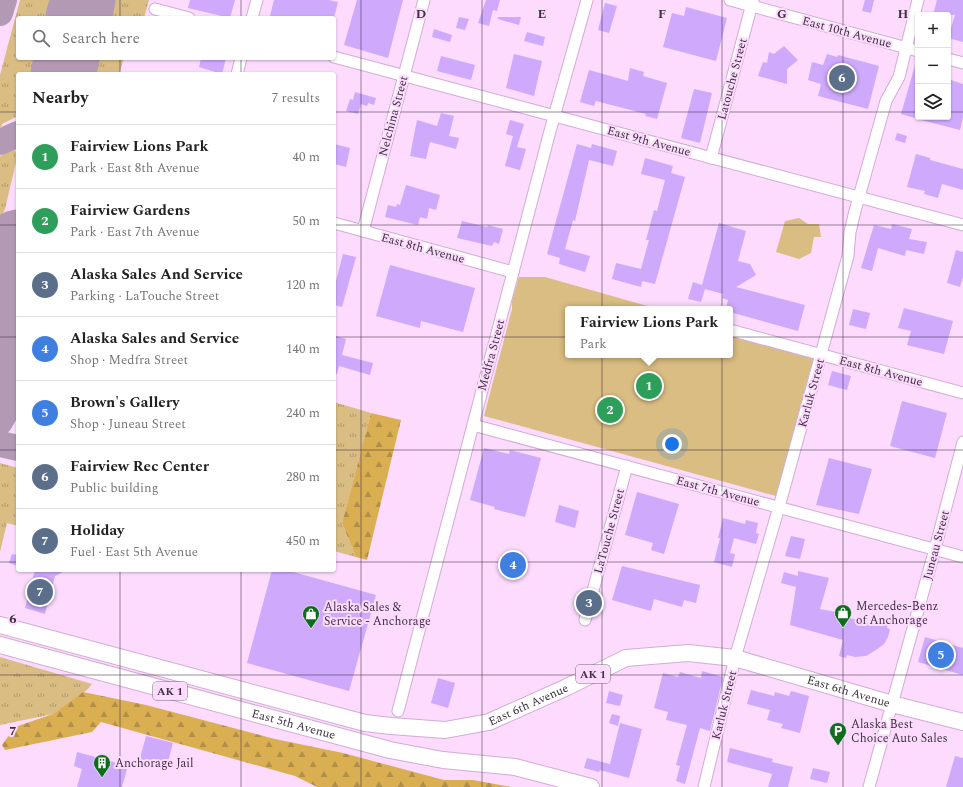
<!DOCTYPE html>
<html lang="en">
<head>
<meta charset="utf-8">
<style>
  :root { --surface:#fff; --page:#f2f2f2; --text:#222; --muted:#767676; --line:#e0e0e0; --accent:#0b8043 }
  body { margin:0; font-family:Spectral,serif; background:var(--page); color:var(--text) }
  .controls { position:absolute; right:12px; top:12px; display:grid; overflow:hidden; border-radius:4px; box-shadow:0 1px 3px #0004 }
  .controls button { width:36px; height:36px; display:grid; place-items:center; padding:0; border:0; border-bottom:1px solid var(--line); background:var(--surface); color:var(--text); font:20px sans-serif }
  .you { position:absolute; left:672px; top:444px; width:14px; height:14px; margin:-10px; border:3px solid #fff; border-radius:50%; background:#1a73e8; box-shadow:0 0 0 6px #1a73e833 }
  .badge { display:grid; place-items:center; width:26px; height:26px; border-radius:50%; background:var(--accent); color:#fff; font-size:13px; font-weight:700 }
  .pin { position:absolute; translate:-50% -50%; border:2px solid #fff; box-shadow:0 1px 4px #0006 }
  .popup { position:absolute; left:565px; top:306px; width:168px; height:52px; box-sizing:border-box; display:grid; place-content:center; border-radius:4px; background:var(--surface); filter:drop-shadow(0 1px 3px #0005); font-size:13px; white-space:nowrap; color:var(--muted) }
  .popup b { font-size:15px; color:var(--text) }
  .popup::after { content:''; position:absolute; left:50%; top:100%; margin-left:-8px; border:8px solid transparent; border-top-color:var(--surface) }
  .list { margin:0; padding:0; list-style:none }
  h2 { display:flex; justify-content:space-between; align-items:center; height:52px; margin:0; padding:0 16px; font-size:17px }
  h2 small { font-size:13px; font-weight:400; color:var(--muted) }
  .list li { display:grid; grid-template-columns:26px 1fr auto; gap:12px; align-items:center; box-sizing:border-box; height:64px; padding:0 16px; border-top:1px solid var(--line) }
  .list b { display:block; font-size:15px; white-space:nowrap }
  .list p { margin:0; font-size:13px; white-space:nowrap; color:var(--muted) }
  .list em { font-size:13px; font-style:normal; color:var(--muted) }
  .icon { flex:none; width:22px; height:22px; fill:none; stroke:currentColor; stroke-width:2; stroke-linecap:round; stroke-linejoin:round }
  .map { position:relative; flex:none; width:963px; height:787px; overflow:hidden }
  .search { position:absolute; background:var(--surface); box-shadow:0 1px 3px #0004; left:16px; top:16px; width:320px; height:44px; display:flex; align-items:center; gap:10px; box-sizing:border-box; padding:0 14px; border-radius:4px; color:var(--muted); font-size:15px }
  .panel { position:absolute; background:var(--surface); box-shadow:0 1px 3px #0004; left:16px; top:72px; width:320px; height:500px; border-radius:4px }
  .map>svg:first-child { display:block }
</style>
</head>
<body>
<div class="map">
<svg width="963" height="787" viewBox="0 0 963 787">
  <defs>
    <pattern id="grass-tufts" width="24" height="20" patternUnits="userSpaceOnUse"><rect width="24" height="20" fill="#dabd82"/><path d="M3 7l-1-3M5 7V3M7 7l1-3M15 17l-1-3M17 17v-4M19 17l1-3" fill="none" stroke="#b29a6c"/></pattern>
    <pattern id="forest-firs" width="22" height="20" patternUnits="userSpaceOnUse"><rect width="22" height="20" fill="#daaf52"/><path d="M5 1l3.5 6h-7zM16 11l3.5 6h-7z" fill="#b28f46"/></pattern>
  </defs>
  <rect width="100%" height="100%" fill="#fcdbfe"/>
  <!-- grass -->
  <g fill="url(#grass-tufts)">
    <path d="M20 0H61L56 18H18V58H45L41 74H18V116L2 124 1 127H0V75Z"/>
    <path d="M107 0H149L144 18H102Z"/>
    <path d="M91 58H124L119 74H87Z"/>
    <path d="M14 150 18 154 5 209 0 220V156Z"/>
    <path d="M334 402 371 413 342 523 356 557 334 551Z"/>
    <path d="M0 463 18 468V526L7 523 0 552Z"/>
    <path d="M0 657 92 684 87 690 53 714 0 725Z"/>
  </g>
  <!-- forest -->
  <g fill="url(#forest-firs)">
    <path d="M371 413 401 420 367 560 356 557 342 523Z"/>
    <path d="M83 692 146 705 275 739 343 753 444 780H473L511 787H317L295 776 101 722 92 732 5 750 2 745 15 727 53 714Z"/>
  </g>
  <!-- green -->
  <g fill="#dabd82">
    <path d="M799 218 808 224H819L821 237H814L811 253 799 259 776 252 785 221Z"/>
    <path d="M519 277H545L658 309H568V355H730V335L814 356 776 496 484 416 512 309V301Z"/>
  </g>
  <g fill="none" stroke-linecap="round" stroke-linejoin="round">
    <!-- taxiway -->
    <g stroke="#b499b5" stroke-width="26">
      <path d="M0 13 4 0"/>
      <path d="M0 142 18 134"/>
      <path d="M0 275 18 279"/>
      <path d="M0 360C2 362 6 364 7 367 17 380 8 410 0 422"/>
      <path d="M0 444 18 448"/>
    </g>
    <!-- runway -->
    <g stroke="#b499b5" stroke-width="65">
      <path d="M78 18 83 0"/>
      <path d="M63 74 67 58"/>
      <path d="M0 309 18 242"/>
      <path d="M0 354 18 359"/>
    </g>
  </g>
  <!-- building -->
  <g fill="#cea9fc">
    <path d="M190 0H235L230 18 188 8Z"/>
    <path d="M274 0H329L338 2 334 18H276L270 16Z"/>
    <path d="M357 0H403L388 58 344 45Z"/>
    <path d="M486 0H500L497 11 493 10 489 26 478 23Z"/>
    <path d="M865 0H874L871 13 862 11Z"/>
    <path d="M937 0H963V42L948 38 955 15H933Z"/>
    <path d="M605 3 617 6 609 33 598 30Z"/>
    <path d="M686 7 727 18 716 61 663 47 672 13 684 16Z"/>
    <path d="M459 17 469 19 465 30 456 28Z"/>
    <path d="M498 17H521L519 25 498 19Z"/>
    <path d="M434 29 452 35 450 42 432 37Z"/>
    <path d="M527 32 545 37 543 46 524 41Z"/>
    <path d="M784 46 798 60 787 69V84L758 76 763 62 767 63 769 52 774 54Z"/>
    <path d="M514 54 542 61 534 96 506 88Z"/>
    <path d="M827 54 837 57 838 55 879 66 868 109 818 96 821 84 808 80 812 62 823 65Z"/>
    <path d="M441 56 475 65 471 80 437 71Z"/>
    <path d="M201 58H226L222 74 199 67Z"/>
    <path d="M916 62H918V119L901 114Z"/>
    <path d="M630 68 644 72 643 76 667 83 657 119 645 116 646 114 596 101 594 106 580 102 589 70 628 81Z"/>
    <path d="M948 79 963 84V117L960 130 921 120V117H948Z"/>
    <path d="M694 89 712 93 700 143 681 138Z"/>
    <path d="M355 92 376 98 374 105 368 103 367 106 361 104 358 114 346 111 350 99 353 100Z"/>
    <path d="M441 113 454 116 449 136 459 138 456 149 430 142 426 159 410 156 417 120 437 126Z"/>
    <path d="M510 120 524 124 517 147 526 149 520 170 505 166 513 136 506 134Z"/>
    <path d="M897 133 907 136 905 143 895 140Z"/>
    <path d="M334 144 350 148 346 167 334 164Z"/>
    <path d="M577 144 591 148 592 144 617 151 613 166 589 160 575 221 573 220 565 249 590 256 585 272 559 264 560 258 547 254Z"/>
    <path d="M916 154 930 158V160L963 169V190L942 184 938 198 924 194 925 191 907 187Z"/>
    <path d="M645 158 673 166 671 173 685 177 655 284 642 281 641 287 612 279 616 263 641 269 649 240H646L654 210 657 211 665 180 641 174Z"/>
    <path d="M406 185 440 195 436 210 429 208 427 219 420 217 418 225 385 217 388 205 396 207 397 204 400 205Z"/>
    <path d="M462 221 487 227 488 225 503 229 499 244 494 242 492 246 457 238Z"/>
    <path d="M719 223 746 231 738 261 750 264 756 275 736 287 805 305 798 331 730 312V309H726L728 300 722 298 723 294 705 289 701 302 688 299 693 282 702 285Z"/>
    <path d="M892 224 912 229 909 239 927 242 924 254 906 250 905 256 878 248 872 271 861 268 874 225 891 229Z"/>
    <path d="M956 250 963 252V277L960 287 947 283Z"/>
    <path d="M343 254 356 257 342 307 334 305V289Z"/>
    <path d="M390 265 475 288 463 332 421 321 420 328 376 316Z"/>
    <path d="M904 308 953 321 944 354 907 345 911 331 898 328Z"/>
    <path d="M853 309 870 313 866 329 849 325Z"/>
    <path d="M336 336 346 339 342 355 373 363 370 375 339 366 337 374H334V343Z"/>
    <path d="M832 371 851 376 847 390 828 385Z"/>
    <path d="M902 401 947 413 935 458 890 446Z"/>
    <path d="M484 448 509 454 510 450 541 458 525 517 494 509 495 507 470 500Z"/>
    <path d="M829 458 872 469 859 514 816 505Z"/>
    <path d="M637 492 679 504 664 554 651 550 653 543 625 535Z"/>
    <path d="M559 505 579 511 575 528 555 522Z"/>
    <path d="M723 518 745 524 746 520 758 523 756 533 759 534 756 544 734 538 730 553 735 554 732 567 714 562 720 538H718Z"/>
    <path d="M791 536 805 539 800 559 785 556Z"/>
    <path d="M12 554 18 555V566L9 563Z"/>
    <path d="M622 566 700 585 696 603 684 600 682 607 654 599 651 611 612 600Z"/>
    <path d="M35 570H67L55 576 45 614 25 608Z"/>
    <path d="M272 570H286L376 595 349 691 247 663Z"/>
    <path d="M798 571 829 578 820 609 836 612V614L878 626 880 620 888 622 887 628 890 629 888 637 884 644 876 650 866 656 855 657 847 655 846 658 839 656 843 640 790 625 796 587 781 583 784 572 798 576Z"/>
    <path d="M925 637 963 648V675L918 662Z"/>
    <path d="M702 671 723 677 710 731 700 728 685 784 676 781 680 766 676 765 687 725 666 720 668 712 654 708 663 673 678 677 680 672 701 678Z"/>
    <path d="M438 678 455 683 448 708 431 703Z"/>
    <path d="M751 690 774 696 775 692 789 696 791 691 809 696 800 733 781 728 783 724 767 720 770 710 747 704Z"/>
    <path d="M609 691 623 695 620 706 606 703Z"/>
    <path d="M612 714 620 716 618 726 609 723Z"/>
    <path d="M620 723 642 729 629 778 600 770 599 772 584 768 587 758 610 764Z"/>
    <path d="M146 736 173 743 166 769 139 762Z"/>
    <path d="M730 748 773 759 772 762 793 767 788 787H768L772 774 727 762Z"/>
    <path d="M77 752 128 766 122 787H77L82 769 74 766Z"/>
    <path d="M955 756 963 758V787H946Z"/>
    <path d="M813 768 830 772 827 783 810 779Z"/>
  </g>
  <g fill="none" stroke-linecap="round" stroke-linejoin="round">
    <defs>
      <g id="minor">
        <path d="M730 0 918 51"/>
        <path d="M155 9 189 18"/>
        <path d="M252 18 257 0"/>
        <path d="M334 57 963 225"/>
        <path d="M948 59 963 63"/>
        <path d="M237 74 241 58"/>
        <path d="M711 158 753 0"/>
        <path d="M334 223 513 272"/>
        <path d="M363 231 424 0"/>
        <path d="M730 330 963 393"/>
        <path d="M473 425 963 557"/>
        <path d="M585 620 627 466"/>
        <path d="M398 711 550 131 587 0"/>
        <path d="M704 787 735 658 779 507 848 256 850 232 855 211 886 101 899 77 918 0"/>
        <path d="M869 787 935 549 963 442"/>
      </g>
      <g id="highway">
        <path id="s1" d="M0 625 365 723 391 726 445 730 489 722 565 688 626 658 688 653 735 658 892 704 963 722"/>
        <path id="s2" d="M0 645 390 750 443 760 515 767 591 787"/>
      </g>
    </defs>
    <!-- minor casing -->
    <use href="#minor" stroke="#d3abd5" stroke-width="13"/>
    <!-- highway casing -->
    <use href="#highway" stroke="#d3abd5" stroke-width="18"/>
    <!-- minor -->
    <use href="#minor" stroke="#fff" stroke-width="11"/>
    <!-- highway -->
    <use href="#highway" stroke="#fff" stroke-width="16"/>
  </g>
  <!-- grid -->
  <path fill="none" stroke="#403041" stroke-width="1" stroke-opacity="0.55" d="M120 0V18M241 0V18M361 0V787M482 0V787M602 0V787M722 0V787M843 0V787M120 58V74M241 58V74M0 112H18M334 112H918M948 112H963M0 225H18M334 225H963M0 337H18M334 337H963M0 450H18M334 450H963M0 562H18M334 562H963M120 570V787M241 570V787M0 675H963"/>
  <!-- icons -->
  <defs>
    <symbol id="shop-pin" viewBox="-11 -11 22 30"><path d="M0 17L-7.5 6A9.5 9.5 0 1 1 7.5 6Z" fill="#0d6d1a" stroke="#fcdbfe"/><path d="M-5-2.5h2.3a2.7 3.5 0 0 1 5.4 0H5L5.5 6h-11ZM-1.5-2.5h3a1.5 2.3 0 0 0-3 0Z" fill="#fff"/></symbol>
    <symbol id="parking-pin" viewBox="-11 -11 22 30"><path d="M0 17L-7.5 6A9.5 9.5 0 1 1 7.5 6Z" fill="#0d6d1a" stroke="#fcdbfe"/><path d="M-3.5-5.5H1a3.5 3.5 0 0 1 0 7H-1V5.5H-3.5ZM-1-3.4V-.6H.8a1.4 1.4 0 0 0 0-2.8Z" fill="#fff"/></symbol>
    <symbol id="building-pin" viewBox="-11 -11 22 30"><path d="M0 17L-7.5 6A9.5 9.5 0 1 1 7.5 6Z" fill="#0d6d1a" stroke="#fcdbfe"/><path d="M-4-6H4V6H1V3H-1V6H-4ZM-2.5-4.3h1.7v1.8h-1.7ZM.8-4.3h1.7v1.8H.8ZM-2.5-1h1.7V.8h-1.7ZM.8-1h1.7V.8H.8Z" fill="#fff"/></symbol>
  </defs>
  <g fill-rule="evenodd">
    <use href="#shop-pin" x="833" y="603" width="20" height="27"/>
    <use href="#shop-pin" x="301" y="604" width="20" height="27"/>
    <use href="#parking-pin" x="828" y="721" width="20" height="27"/>
    <use href="#building-pin" x="92" y="753" width="20" height="27"/>
  </g>
  <g text-anchor="middle" stroke-width="4" stroke-linejoin="round" paint-order="stroke">
    <!-- shield labels -->
    <g fill="#fcdbfe" stroke="#78637a" stroke-width="1">
      <rect x="576" y="665" width="34" height="18" rx="3"/>
      <rect x="153" y="682" width="34" height="18" rx="3"/>
    </g>
    <g font-size="11" font-weight="bold" fill="#403041">
      <text x="593" y="678">AK 1</text>
      <text x="170" y="695">AK 1</text>
    </g>
    <!-- street labels -->
    <g font-size="12" fill="#403041" stroke="#fcdbfe">
      <text transform="translate(847 32) rotate(15)" y="4">East 10th Avenue</text>
      <text transform="translate(732 79) rotate(-75)" y="4">Latouche Street</text>
      <text transform="translate(393 116) rotate(-75)" y="4">Nelchina Street</text>
      <text transform="translate(649 141) rotate(15)" y="4">East 9th Avenue</text>
      <text transform="translate(423 248) rotate(15)" y="4">East 8th Avenue</text>
      <text transform="translate(491 355) rotate(-75)" y="4">Medfra Street</text>
      <text transform="translate(881 371) rotate(15)" y="4">East 8th Avenue</text>
      <text transform="translate(811 393) rotate(-75)" y="4">Karluk Street</text>
      <text transform="translate(718 491) rotate(15)" y="4">East 7th Avenue</text>
      <text transform="translate(609 531) rotate(-75)" y="4">LaTouche Street</text>
      <text transform="translate(936 545) rotate(-75)" y="4">Juneau Street</text>
      <text dy="4" stroke="none"><textPath href="#s1" startOffset="882">East 6th Avenue</textPath></text>
      <text dy="4" stroke="none"><textPath href="#s1" startOffset="546">East 6th Avenue</textPath></text>
      <text transform="translate(724 705) rotate(-76)" y="4">Karluk Street</text>
      <text dy="4" stroke="none"><textPath href="#s2" startOffset="304">East 5th Avenue</textPath></text>
    </g>
    <!-- poi labels -->
    <g font-size="12" fill="#403041" stroke="#fcdbfe" text-anchor="start">
      <text x="856" y="610">Mercedes-Benz<tspan x="856" dy="14">of Anchorage</tspan></text>
      <text x="324" y="611">Alaska Sales &amp;<tspan x="324" dy="14">Service - Anchorage</tspan></text>
      <text x="851" y="728">Alaska Best<tspan x="851" dy="14">Choice Auto Sales</tspan></text>
      <text x="115" y="767">Anchorage Jail</text>
    </g>
  </g>
  <g font-size="13" text-anchor="middle" font-weight="bold" fill="#403041" stroke="#fcdbfe" stroke-width="4" stroke-linejoin="round" paint-order="stroke">
    <text x="421" y="18">D</text>
    <text x="542" y="18">E</text>
    <text x="662" y="18">F</text>
    <text x="782" y="18">G</text>
    <text x="903" y="18">H</text>
    <text x="13" y="623">6</text>
    <text x="13" y="735">7</text>
  </g>
</svg>
<div class="controls">
<button>+</button>
<button>−</button>
<button><svg class="icon" aria-label="layers" viewBox="0 0 24 24"><path d="M12 4l9 5-9 5-9-5zM3 14l9 5 9-5"/></svg></button>
</div>
<div class="you"></div>
<div class="pin badge" style="left:649px;top:386px;background:#2e9e5b">1</div>
<div class="popup"><b>Fairview Lions Park</b>Park</div>
<div class="pin badge" style="left:610px;top:410px;background:#2e9e5b">2</div>
<div class="pin badge" style="left:589px;top:603px;background:#5c6f8a">3</div>
<div class="pin badge" style="left:513px;top:565px;background:#3f7fe0">4</div>
<div class="pin badge" style="left:941px;top:655px;background:#3f7fe0">5</div>
<div class="pin badge" style="left:842px;top:78px;background:#5c6f8a">6</div>
<div class="pin badge" style="left:40px;top:592px;background:#5c6f8a">7</div>
<div class="search"><svg class="icon" aria-label="search" viewBox="0 0 24 24"><circle cx="10" cy="10" r="6"/><path d="M15 15l6 6"/></svg>Search here</div>
<section class="panel">
<h2>Nearby<small>7 results</small></h2>
<ul class="list">
<li><span class="badge" style="background:#2e9e5b">1</span><div><b>Fairview Lions Park</b><p>Park · East 8th Avenue</p></div><em>40 m</em></li>
<li><span class="badge" style="background:#2e9e5b">2</span><div><b>Fairview Gardens</b><p>Park · East 7th Avenue</p></div><em>50 m</em></li>
<li><span class="badge" style="background:#5c6f8a">3</span><div><b>Alaska Sales And Service</b><p>Parking · LaTouche Street</p></div><em>120 m</em></li>
<li><span class="badge" style="background:#3f7fe0">4</span><div><b>Alaska Sales and Service</b><p>Shop · Medfra Street</p></div><em>140 m</em></li>
<li><span class="badge" style="background:#3f7fe0">5</span><div><b>Brown's Gallery</b><p>Shop · Juneau Street</p></div><em>240 m</em></li>
<li><span class="badge" style="background:#5c6f8a">6</span><div><b>Fairview Rec Center</b><p>Public building</p></div><em>280 m</em></li>
<li><span class="badge" style="background:#5c6f8a">7</span><div><b>Holiday</b><p>Fuel · East 5th Avenue</p></div><em>450 m</em></li>
</ul>
</section>
</div>
</body>
</html>
